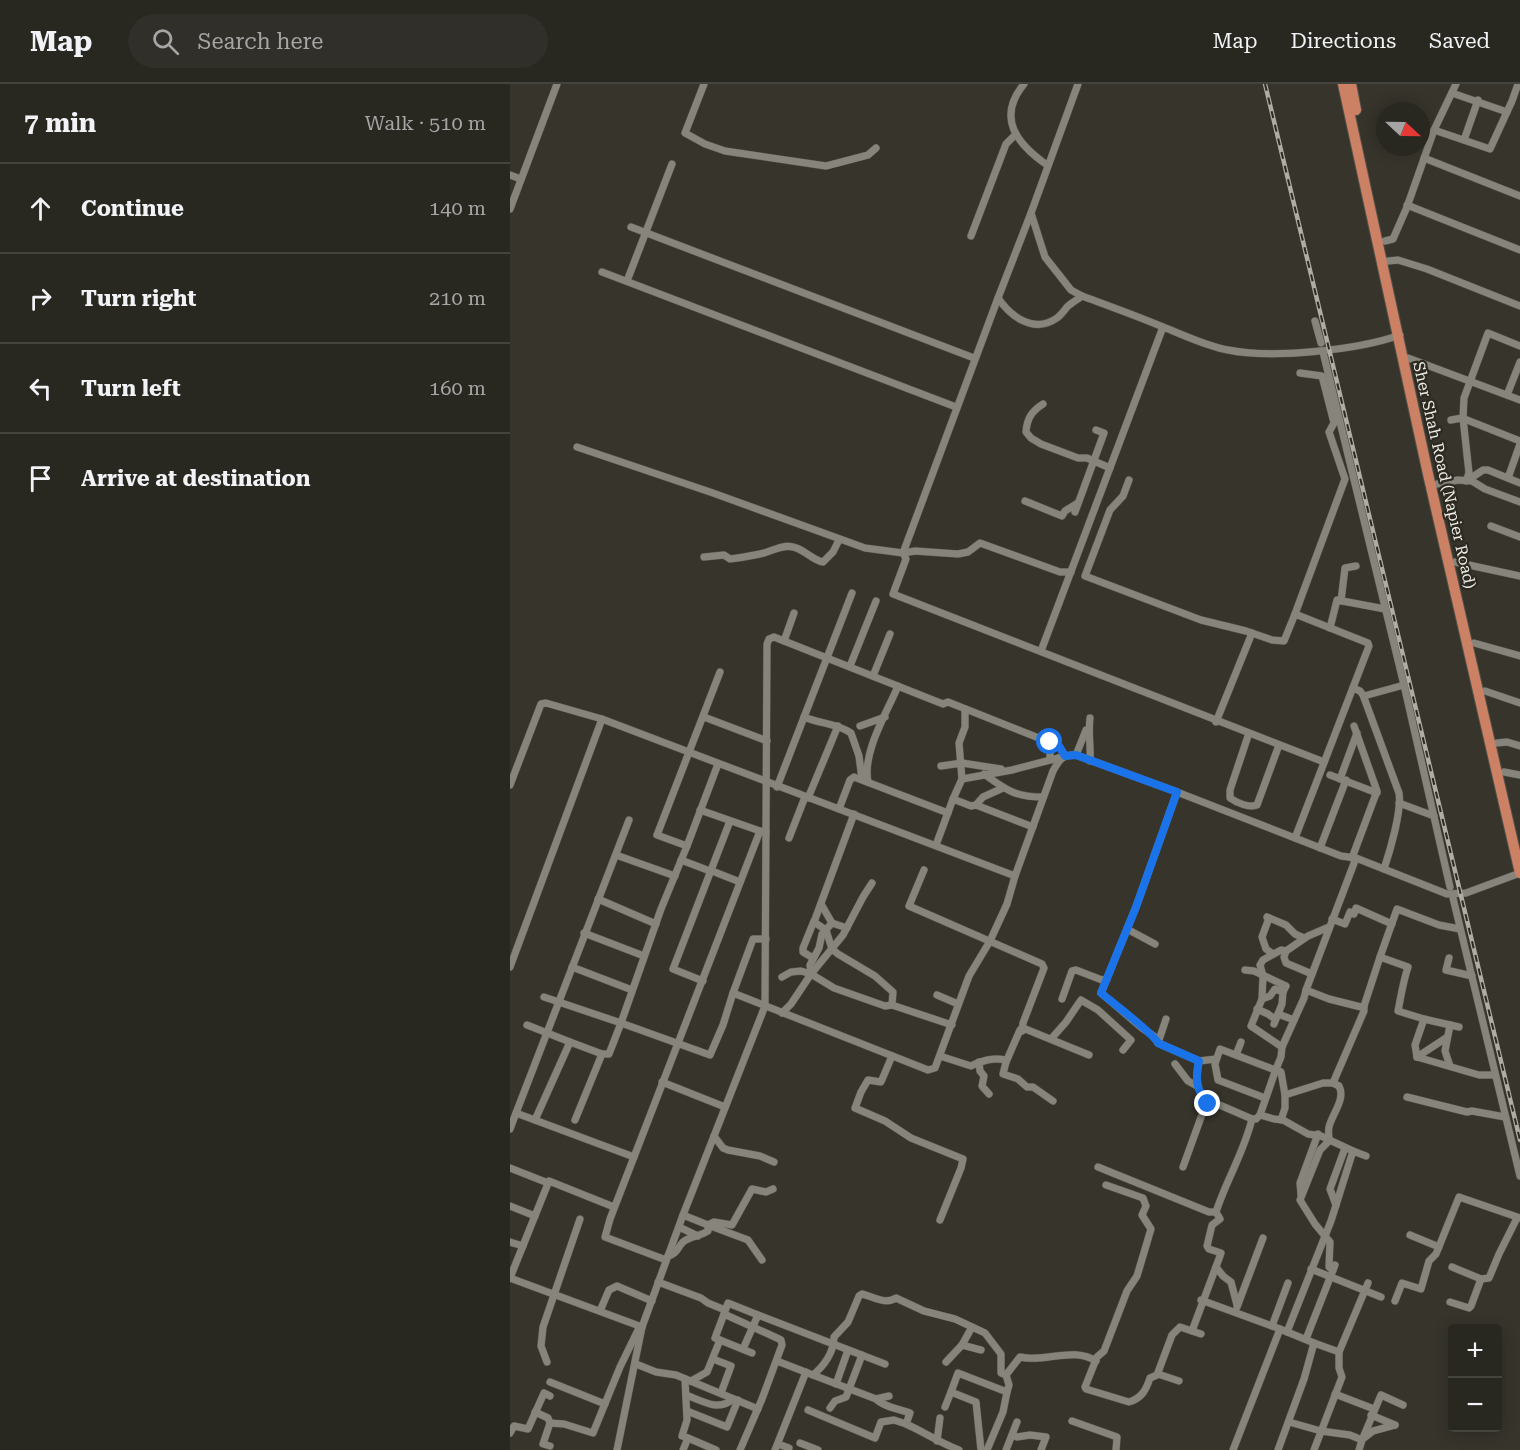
<!DOCTYPE html>
<html lang="en">
<head>
<meta charset="utf-8">
<style>
  :root { --surface:#282720; --page:#302f29; --text:#f1f3f6; --muted:#a5a5a5; --line:#44443e }
  body { margin:0; font-family:"Roboto Serif",serif; background:var(--page); color:var(--text) }
  .controls { position:absolute; right:18px; bottom:18px; display:grid; overflow:hidden; border-radius:6px; box-shadow:0 3px 15px #0003 }
  .controls button { width:54px; height:54px; display:grid; place-items:center; padding:0; border:0; border-bottom:2px solid var(--line); background:var(--surface); color:var(--text); font:30px sans-serif }
  .compass { position:absolute; left:866px; top:18px; width:54px; height:54px; border-radius:50%; background:var(--surface); box-shadow:0 3px 15px #0003; rotate:112deg }
  .stop { position:absolute; width:18px; height:18px; margin:-14px; border:4px solid #1a73e8; border-radius:50%; background:#fff }
  .stop.end { background:#1a73e8; border-color:#fff; box-shadow:0 2px 6px #0008 }
  .list { margin:0; padding:0; list-style:none }
  h2 { display:flex; justify-content:space-between; align-items:center; height:78px; margin:0; padding:0 24px; font-size:26px }
  h2 small { font-size:20px; font-weight:400; color:var(--muted) }
  .list li { display:grid; grid-template-columns:39px 1fr auto; gap:18px; align-items:center; box-sizing:border-box; height:90px; padding:0 24px; border-top:2px solid var(--line) }
  .list b { display:block; font-size:22px; white-space:nowrap }
  .list em { font-size:20px; font-style:normal; color:var(--muted) }
  .icon { flex:none; width:33px; height:33px; fill:none; stroke:currentColor; stroke-width:2; stroke-linecap:round; stroke-linejoin:round }
  .map { position:relative; flex:none; width:1010px; height:1366px; overflow:hidden }
  header { display:flex; align-items:center; gap:36px; box-sizing:border-box; height:84px; padding:0 30px; background:var(--surface); border-bottom:2px solid var(--line) }
  header strong { font-size:28px }
  nav { display:flex; gap:33px; margin-inline-start:auto; font-size:21px }
  .search { width:420px; height:54px; background:var(--page); display:flex; align-items:center; gap:15px; box-sizing:border-box; padding:0 21px; border-radius:33px; color:var(--muted); font-size:22px }
  main { display:flex }
  aside { flex:1; background:var(--surface) }
  .map>svg:first-child { display:block }
</style>
</head>
<body>
<header>
<strong>Map</strong>
<div class="search"><svg class="icon" aria-label="search" viewBox="0 0 24 24"><circle cx="10" cy="10" r="6"/><path d="M15 15l6 6"/></svg>Search here</div>
<nav><a>Map</a><a>Directions</a><a>Saved</a></nav>
</header>
<main>
<aside>
<h2>7 min<small>Walk · 510 m</small></h2>
<ul class="list">
<li><svg class="icon" aria-label="ahead" viewBox="0 0 24 24"><path d="M12 20V5M6 11l6-6 6 6"/></svg><div><b>Continue</b></div><em>140 m</em></li>
<li><svg class="icon" aria-label="right" viewBox="0 0 24 24"><path d="M7 20v-9h11M14 6l5 5-5 5"/></svg><div><b>Turn right</b></div><em>210 m</em></li>
<li><svg class="icon" aria-label="left" viewBox="0 0 24 24"><path d="M17 20v-9H6M10 6l-5 5 5 5"/></svg><div><b>Turn left</b></div><em>160 m</em></li>
<li><svg class="icon" aria-label="arrive" viewBox="0 0 24 24"><path d="M6 21V4h12l-3 4 3 4H6"/></svg><div><b>Arrive at destination</b></div></li>
</ul>
</aside>
<div class="map">
<svg width="1010" height="1366" viewBox="0 0 1010 1366">
  <rect width="100%" height="100%" fill="#36342b"/>
  <g fill="none" stroke-linecap="round" stroke-linejoin="round">
    <defs>
      <g id="minor">
        <path d="M194 0 175 49 195 60 215 67 316 82 358 71 366 64"/>
        <path d="M514 0C486 34 507 60 537 81"/>
        <path d="M568 0 521 129 535 173 561 206 572 212C599 222 627 232 653 243 674 251 696 262 718 266 762 275 848 266 890 251"/>
        <path d="M942 9 997 28"/>
        <path d="M924 46 980 65 1002 17 1008 0"/>
        <path d="M954 56 968 16"/>
        <path d="M914 74 1010 112"/>
        <path d="M0 91 11 95"/>
        <path d="M897 121 1010 166"/>
        <path d="M0 125 47 0"/>
        <path d="M521 129 488 214C501 233 524 250 547 234 551 231 554 227 557 223 561 219 567 216 572 212"/>
        <path d="M121 143 464 274"/>
        <path d="M461 152 496 60 506 50"/>
        <path d="M875 157 883 155 897 123 924 46 946 0"/>
        <path d="M878 177 888 176 917 185 1010 222"/>
        <path d="M92 188 446 323"/>
        <path d="M117 197 162 80"/>
        <path d="M488 214 393 469 396 475 383 510C527 565 670 623 814 678"/>
        <path d="M805 237 811 259"/>
        <path d="M813 268 894 601 940 803"/>
        <path d="M898 274 1010 316"/>
        <path d="M997 311 1010 278"/>
        <path d="M533 320C522 327 517 334 516 348L521 354 531 360 568 374H577L600 384"/>
        <path d="M941 336 952 334 1010 357"/>
        <path d="M67 363 203 409 355 464 393 469 405 467 448 470 458 468 470 459 550 488H561"/>
        <path d="M998 394 1010 360"/>
        <path d="M619 396 613 412 600 426 575 492 691 536 736 547 762 556 774 557 785 530 858 559 859 562 785 754"/>
        <path d="M958 396 973 386H978L1010 399"/>
        <path d="M956 397 959 389 953 334 954 314 978 249 1010 262"/>
        <path d="M927 400 948 396 962 397 975 405 1010 418"/>
        <path d="M515 417 552 432 555 427 568 419"/>
        <path d="M565 428 594 349 586 346"/>
        <path d="M981 442 1010 453"/>
        <path d="M194 473 214 471 220 475C230 474 240 472 250 470 260 468 272 460 283 463 294 465 302 476 313 478L323 468 329 456"/>
        <path d="M945 478 1010 492"/>
        <path d="M831 517 835 484 846 482"/>
        <path d="M785 530 835 395 819 348 824 339 812 292 790 289"/>
        <path d="M820 544 827 516 875 525"/>
        <path d="M274 557 284 529"/>
        <path d="M964 559 1010 572"/>
        <path d="M531 567 653 243"/>
        <path d="M340 582 366 517"/>
        <path d="M363 592 380 550"/>
        <path d="M843 604 850 607 853 611 889 709C892 726 880 767 874 785"/>
        <path d="M975 607 1010 619"/>
        <path d="M854 612 894 601"/>
        <path d="M455 625V643L449 659 452 695 443 715 461 722 466 721 523 743"/>
        <path d="M194 633 257 657"/>
        <path d="M294 633C310 640 326 639 341 649L349 672 352 695"/>
        <path d="M580 634C578 649 581 661 580 677"/>
        <path d="M706 638 742 549"/>
        <path d="M350 642 375 633"/>
        <path d="M739 649 720 706V714C727 719 739 724 747 721L769 661"/>
        <path d="M987 659 997 658 1010 662"/>
        <path d="M566 671 576 646"/>
        <path d="M540 676V658"/>
        <path d="M431 682 452 679 491 685"/>
        <path d="M994 688 1010 691"/>
        <path d="M474 690C496 706 505 713 533 713"/>
        <path d="M820 691 867 709"/>
        <path d="M452 695 502 686 552 673"/>
        <path d="M830 695 847 649"/>
        <path d="M358 698C352 668 377 629 388 602"/>
        <path d="M0 701 31 620 36 619 92 635 505 792"/>
        <path d="M267 703 342 509"/>
        <path d="M667 708 626 823 591 909 632 944 645 953 648 959 689 977 706 975"/>
        <path d="M298 714 328 642"/>
        <path d="M889 719 924 732"/>
        <path d="M466 721 473 713 493 704"/>
        <path d="M329 725 340 696 344 693 438 729"/>
        <path d="M190 726 250 747"/>
        <path d="M344 730 304 838 316 846 322 865 328 870 365 892 383 908 382 921"/>
        <path d="M279 754 295 713"/>
        <path d="M426 761 443 715"/>
        <path d="M177 762 208 680"/>
        <path d="M810 764 836 696"/>
        <path d="M106 771 165 792"/>
        <path d="M842 774 867 707 844 642"/>
        <path d="M846 774 796 906 819 915 851 923 854 922 870 873 898 883C893 898 891 912 888 927L914 935"/>
        <path d="M171 776 200 787"/>
        <path d="M414 786 399 822 532 880 534 884 513 939 512 947 510 946 496 978"/>
        <path d="M202 787 230 798"/>
        <path d="M943 814 1010 1092"/>
        <path d="M88 815 146 840"/>
        <path d="M311 820 322 839 337 844"/>
        <path d="M757 833 776 841 785 850 794 854"/>
        <path d="M759 834 752 853 756 865 763 870"/>
        <path d="M822 835 835 840 840 828 844 830 846 824 882 840"/>
        <path d="M617 845 645 860"/>
        <path d="M74 849 134 872"/>
        <path d="M776 867 798 852 819 843"/>
        <path d="M870 873 887 825 929 841 950 845"/>
        <path d="M303 874 293 868V864L304 837"/>
        <path d="M939 874 936 886 962 892"/>
        <path d="M0 883 92 635"/>
        <path d="M62 883 122 906"/>
        <path d="M735 886 744 887 776 902 773 908 765 905 760 912 752 915 741 942 772 963 771 973 766 985"/>
        <path d="M301 890 300 881 309 864 312 850 322 839"/>
        <path d="M272 893 281 888 291 887 301 890 324 904 375 922 382 921 442 941"/>
        <path d="M193 897 163 885 220 737"/>
        <path d="M223 909 243 855H256"/>
        <path d="M427 911 448 920"/>
        <path d="M34 913 111 939 151 825 177 762 147 751 210 588"/>
        <path d="M552 915 562 887 566 886 592 896 597 895"/>
        <path d="M752 915 753 892 750 881 753 876 771 866 776 867 774 873 776 879 802 890"/>
        <path d="M747 925 758 930 765 935"/>
        <path d="M272 929 281 920 301 890 333 851 353 813 362 799"/>
        <path d="M768 930 784 936"/>
        <path d="M764 940 772 920 773 908"/>
        <path d="M17 941 60 958"/>
        <path d="M940 941 935 967 940 982"/>
        <path d="M513 944 579 971"/>
        <path d="M541 955 556 938 571 916 588 926 621 956 613 966"/>
        <path d="M648 959 656 935"/>
        <path d="M772 963 794 914 796 906"/>
        <path d="M726 971 731 958"/>
        <path d="M382 972 371 998 358 996 351 1008 345 1024 375 1037 401 1054 453 1075 451 1084 430 1136"/>
        <path d="M430 972 461 982C470 977 484 973 495 976L496 978 493 990 508 995 517 1003H523L543 1017"/>
        <path d="M907 973 969 991H985"/>
        <path d="M907 973 905 961 914 935 949 943"/>
        <path d="M907 973 936 954"/>
        <path d="M689 977C685 995 686 1006 698 1020"/>
        <path d="M469 978 470 987 474 992 472 1002 479 1010"/>
        <path d="M665 980 678 997 687 1002"/>
        <path d="M152 998 215 1023"/>
        <path d="M897 1013 957 1028 962 1027 995 1033"/>
        <path d="M755 1014 708 996 705 980 710 965 765 986"/>
        <path d="M6 1029 119 736"/>
        <path d="M750 1031 766 985 771 988 775 1011"/>
        <path d="M25 1036 60 958 92 970"/>
        <path d="M65 1036 92 970H99L111 939 200 971 213 941 223 909 418 986 425 984 459 892 480 857 497 820 505 792 543 687C549 676 553 670 566 671L667 708 831 772 846 774 937 810 956 809 1010 789"/>
        <path d="M771 1036 775 1024V1011L813 999H823"/>
        <path d="M0 1045 6 1029 124 1073"/>
        <path d="M204 1052 213 1064 218 1066 250 1072 264 1078"/>
        <path d="M588 1083 699 1128H706"/>
        <path d="M673 1083 694 1025 698 1020 705 1019 742 1035H746L750 1031 764 1035 773 1036 798 1050 811 1052 843 1067"/>
        <path d="M0 1084 38 1099"/>
        <path d="M596 1101 633 1114 636 1122 632 1131 641 1145 627 1192 617 1207 594 1267 587 1273 575 1303 576 1305 619 1318C632 1314 636 1306 640 1294L647 1291 662 1251 670 1243 682 1247 710 1172 711 1169 699 1165 697 1162 702 1141 710 1135 706 1128C716 1097 734 1068 742 1035"/>
        <path d="M791 1111 790 1099 808 1050"/>
        <path d="M826 1121 820 1105 835 1064"/>
        <path d="M0 1122 25 1132"/>
        <path d="M173 1131 198 1141 204 1138 222 1141 242 1105 256 1108 263 1105"/>
        <path d="M169 1143 188 1152"/>
        <path d="M900 1151 929 1163"/>
        <path d="M0 1158 13 1162"/>
        <path d="M158 1172C167 1170 167 1164 173 1158 180 1152 191 1152 198 1147V1141L238 1156 252 1176"/>
        <path d="M156 1176 95 1153 100 1135 250 747 256 748"/>
        <path d="M706 1183 713 1192 721 1198 727 1221"/>
        <path d="M942 1183 971 1195"/>
        <path d="M801 1185 871 1213"/>
        <path d="M823 1186 819 1183 820 1158 805 1140 790 1116 810 1066 819 1057C819 1053 818 1047 819 1043 822 1030 836 1015 829 1002L823 999 854 927V922"/>
        <path d="M0 1194 39 1097 104 1123"/>
        <path d="M0 1194 132 1243"/>
        <path d="M148 1198 191 1214 198 1219 215 1226"/>
        <path d="M691 1216 770 1245"/>
        <path d="M885 1217 892 1199 911 1205 919 1177 926 1170 949 1113 1010 1134"/>
        <path d="M940 1218 959 1224 961 1222 971 1195 979 1194 989 1170 1007 1134"/>
        <path d="M727 1223 753 1154"/>
        <path d="M90 1227 99 1206 107 1202 142 1217"/>
        <path d="M214 1230 218 1219 248 1231 233 1265"/>
        <path d="M248 1231 375 1280"/>
        <path d="M762 1242 778 1199"/>
        <path d="M682 1247 691 1250"/>
        <path d="M777 1248 821 1137 843 1067 856 1072"/>
        <path d="M796 1255 825 1181"/>
        <path d="M452 1261 471 1266"/>
        <path d="M829 1268 858 1199"/>
        <path d="M203 1275 221 1282 211 1309"/>
        <path d="M267 1277 303 1291C314 1282 324 1268 324 1253L338 1238 349 1212 352 1210C364 1213 375 1221 386 1214L414 1227 445 1235 475 1249 491 1270V1289L496 1291 510 1273C534 1279 564 1262 586 1277"/>
        <path d="M37 1278 31 1262 33 1243 70 1135"/>
        <path d="M436 1278 452 1261 462 1243"/>
        <path d="M126 1280 146 1288 166 1291 248 1325"/>
        <path d="M648 1290 669 1297"/>
        <path d="M303 1291 366 1315C374 1323 389 1325 400 1329L396 1340C414 1348 430 1359 449 1366"/>
        <path d="M496 1291 499 1301 497 1308"/>
        <path d="M175 1295 177 1336 172 1352 178 1354"/>
        <path d="M181 1297 197 1288 210 1256"/>
        <path d="M40 1298 95 1320"/>
        <path d="M326 1300 338 1266"/>
        <path d="M825 1310 864 1325"/>
        <path d="M176 1311C193 1317 208 1328 223 1315"/>
        <path d="M366 1315 379 1312"/>
        <path d="M435 1323 441 1308"/>
        <path d="M320 1324 325 1317 336 1313 352 1271"/>
        <path d="M298 1326 365 1354 371 1338 384 1336 396 1340"/>
        <path d="M177 1327 217 1343 228 1316"/>
        <path d="M25 1328 38 1334 40 1339"/>
        <path d="M861 1331 885 1341"/>
        <path d="M562 1337 607 1353 606 1366"/>
        <path d="M779 1338 811 1347 840 1351 852 1356 849 1366"/>
        <path d="M0 1349 4 1342 18 1345 34 1309 40 1312"/>
        <path d="M502 1351 507 1353 520 1351 536 1353 531 1366"/>
        <path d="M854 1354 863 1347 885 1341"/>
        <path d="M852 1356 871 1311 893 1321"/>
        <path d="M427 1357 430 1334"/>
        <path d="M290 1359 308 1366"/>
        <path d="M268 1360 279 1364"/>
        <path d="M40 1362 33 1360 40 1339 54 1340 83 1349 110 1283 128 1246 132 1243"/>
        <path d="M107 1366 132 1243 173 1131 255 922 257 560 259 555 264 553 433 620 438 618 549 662 555 672"/>
        <path d="M173 1366 178 1354 206 1366"/>
        <path d="M230 1366 252 1315 272 1261 271 1256 267 1254 214 1230 205 1254 242 1269"/>
        <path d="M265 1366 296 1288"/>
        <path d="M471 1366 466 1318 441 1308 448 1289 497 1308 493 1328 477 1366"/>
        <path d="M496 1366 507 1338"/>
        <path d="M723 1366 770 1245 804 1259"/>
        <path d="M768 1366 794 1295 804 1259 829 1268V1284L832 1293 804 1366"/>
      </g>
      <g id="primary">
        <path d="M833 0 918 390 1010 789"/>
        <path d="M841 0 846 26"/>
      </g>
    </defs>
    <!-- minor casing -->
    <use href="#minor" stroke="#54524b" stroke-width="8"/>
    <!-- primary casing -->
    <use href="#primary" stroke="#54524b" stroke-width="12"/>
    <!-- minor -->
    <use href="#minor" stroke="#87857b" stroke-width="7"/>
    <!-- primary -->
    <use href="#primary" stroke="#cc8165" stroke-width="10"/>
    <defs>
      <path id="rail" d="M755 0 1010 1056"/>
    </defs>
    <!-- rail casing -->
    <use href="#rail" stroke="#adaca5" stroke-width="4.5"/>
    <!-- rail -->
    <use href="#rail" stroke="#2c2a21" stroke-width="2" stroke-dasharray="7" stroke-linecap="butt"/>
  </g>
  <g fill="none" stroke-linecap="round" stroke-linejoin="round">
    <!-- route -->
    <path stroke="#1a73e8" stroke-width="8" d="M540 658 549 662 555 672 566 671 667 708 626 823 591 909C602 918 644 950 648 959L689 977C685 995 686 1006 698 1020"/>
  </g>
  <g text-anchor="middle" stroke-width="4.5" stroke-linejoin="round" paint-order="stroke">
    <!-- street labels -->
    <g font-size="16" fill="#edece6" stroke="#2c2a21">
      <text transform="translate(935 391) rotate(77)" y="6">Sher Shah Road (Napier Road)</text>
    </g>
  </g>
</svg>
<div class="controls">
<button>+</button>
<button>−</button>
</div>
<svg class="compass" viewBox="-18 -18 36 36"><path d="M0-13l5 13h-10z" fill="#e53935"/><path d="M0 13l5-13h-10z" fill="#a5a5a5"/></svg>
<div class="stop" style="left:540px;top:658px"></div>
<div class="stop end" style="left:698px;top:1020px"></div>
</div>
</main>
</body>
</html>
